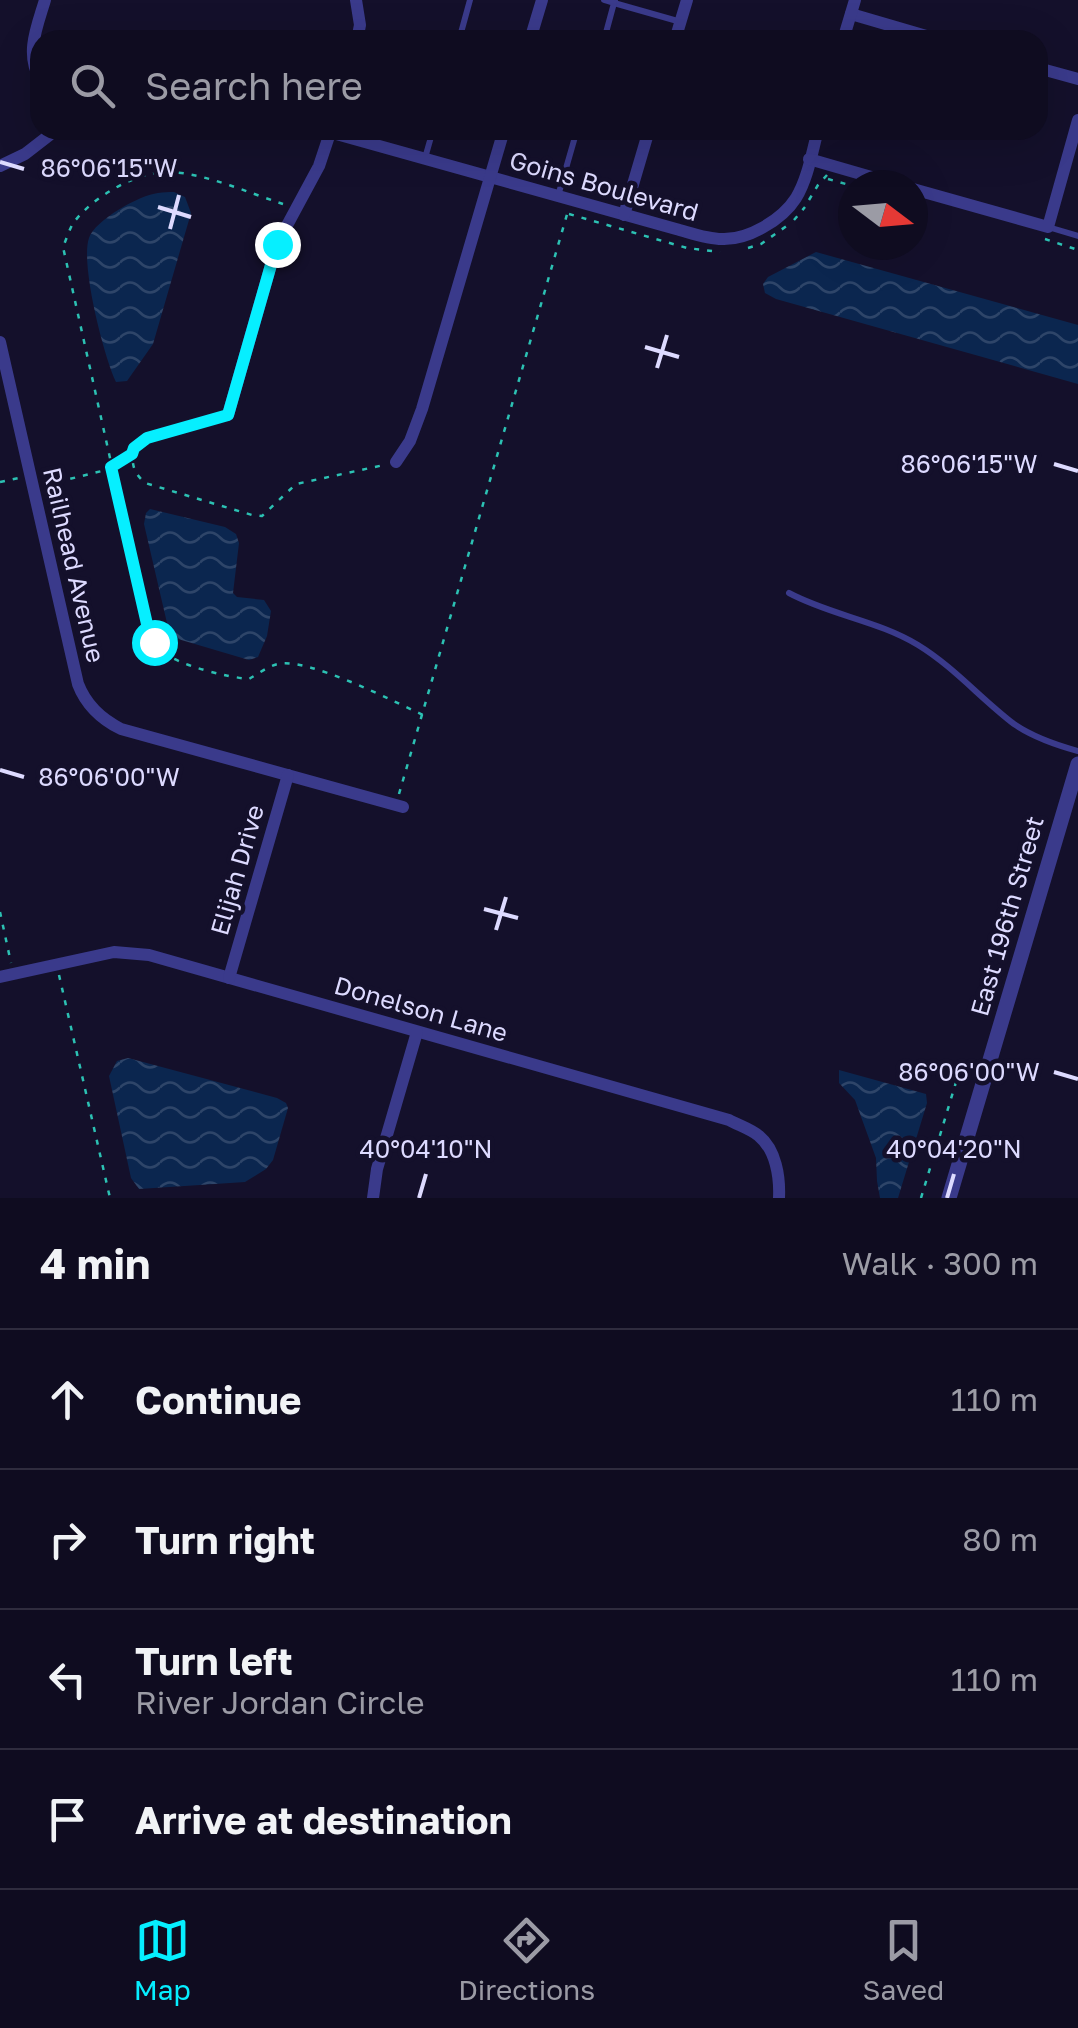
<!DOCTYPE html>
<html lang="en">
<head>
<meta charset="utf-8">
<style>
  :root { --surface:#0f0c20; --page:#1d1a2d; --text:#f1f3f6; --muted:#9b9ba5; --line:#2f2c3e; --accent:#06efff }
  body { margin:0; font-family:"Golos Text",sans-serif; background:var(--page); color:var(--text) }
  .compass { position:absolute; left:838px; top:170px; width:90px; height:90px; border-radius:50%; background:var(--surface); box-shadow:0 10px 40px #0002; rotate:106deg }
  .stop { position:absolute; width:30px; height:30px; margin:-22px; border:8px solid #06efff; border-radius:50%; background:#fff }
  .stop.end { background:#06efff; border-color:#fff; box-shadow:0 2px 10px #0008 }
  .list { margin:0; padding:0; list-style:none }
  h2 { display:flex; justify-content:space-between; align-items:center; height:130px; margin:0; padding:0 40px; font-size:42px }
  h2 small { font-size:32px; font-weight:400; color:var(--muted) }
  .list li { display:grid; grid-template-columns:65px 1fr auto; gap:30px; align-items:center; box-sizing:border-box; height:140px; padding:0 40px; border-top:2px solid var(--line) }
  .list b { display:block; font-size:38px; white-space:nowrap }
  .list p { margin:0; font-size:32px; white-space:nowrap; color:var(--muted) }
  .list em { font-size:32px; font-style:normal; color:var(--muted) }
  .icon { flex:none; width:55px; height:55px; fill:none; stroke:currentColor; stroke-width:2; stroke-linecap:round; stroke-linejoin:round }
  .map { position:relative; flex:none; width:1078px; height:1198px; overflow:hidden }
  .search { position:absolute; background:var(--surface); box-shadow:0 10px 40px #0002; left:30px; right:30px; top:30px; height:110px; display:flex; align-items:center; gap:25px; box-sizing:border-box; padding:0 35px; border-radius:30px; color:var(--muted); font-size:38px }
  .sheet { height:690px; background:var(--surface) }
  nav { display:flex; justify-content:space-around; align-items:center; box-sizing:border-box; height:140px; border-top:2px solid var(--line); background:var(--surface); font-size:28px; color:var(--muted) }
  nav a { display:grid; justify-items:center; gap:5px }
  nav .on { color:var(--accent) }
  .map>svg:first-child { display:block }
</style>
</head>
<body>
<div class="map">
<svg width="1078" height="1198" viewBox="0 0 1078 1198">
  <defs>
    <pattern id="water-waves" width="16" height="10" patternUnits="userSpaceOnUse" patternTransform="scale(2.5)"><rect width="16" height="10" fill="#0b264f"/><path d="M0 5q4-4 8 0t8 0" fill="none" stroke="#2e4569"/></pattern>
  </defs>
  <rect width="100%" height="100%" fill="#14102b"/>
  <!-- water -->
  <g fill="url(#water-waves)">
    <path d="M174 192 185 197 191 213 153 344 127 381 116 382C104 357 80 264 89 238 95 220 140 195 158 193 164 192 169 192 174 192Z"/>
    <path d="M816 252 1078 325V384L776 299 765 293 763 284 768 277Z"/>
    <path d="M150 509 225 527 236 534 239 543 233 593 237 597 264 600 271 611 267 636 258 657 249 660 178 639 167 623 144 524 146 513Z"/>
    <path d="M128 1058 277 1098 286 1103 288 1108 273 1160 266 1169 245 1182 139 1189 131 1178 109 1076 117 1061Z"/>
    <path d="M839 1070 926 1094 927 1103 898 1198H880L877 1181 876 1158 855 1100 839 1083Z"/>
  </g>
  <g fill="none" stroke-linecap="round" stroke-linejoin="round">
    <!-- path -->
    <g stroke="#2cc1b3" stroke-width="2.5" stroke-dasharray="5 8" stroke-linecap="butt">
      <path d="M828 179 853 186"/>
      <path d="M809 200 818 185 827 175"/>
      <path d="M283 204C249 193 207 174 171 172 138 170 90 198 72 225 69 231 66 240 63 247L147 624C151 635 154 644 163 652 180 666 227 677 249 679 258 674 268 666 278 664 307 657 393 701 423 715"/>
      <path d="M569 214 687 248 720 252"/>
      <path d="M794 220 805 207"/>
      <path d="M1045 239 1078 250"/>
      <path d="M748 248 761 244 788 225"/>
      <path d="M217 418 147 439 134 448C131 464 133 472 145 483L252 515 262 516 296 484 384 465"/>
      <path d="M0 482 19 478"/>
      <path d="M45 485 106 470 131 455"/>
      <path d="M399 794 568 211"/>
      <path d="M0 912 11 963"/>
      <path d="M59 975 110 1198"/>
      <path d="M921 1198 960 1069"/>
    </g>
    <!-- service -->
    <g stroke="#3a3a8b" stroke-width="6">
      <path d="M615 0 614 3 681 22"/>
      <path d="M459 40 470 0"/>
      <path d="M604 40 614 3 604 0"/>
      <path d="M425 158 433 130"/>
      <path d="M558 196 577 130"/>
      <path d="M1048 227 1078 236"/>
      <path d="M789 593C830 615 879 621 918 645 954 667 981 699 1014 724 1033 737 1056 745 1078 751"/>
    </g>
    <!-- minor -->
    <g stroke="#3a3a8b" stroke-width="12">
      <path d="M356 0 360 25 357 40"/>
      <path d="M851 14 940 40"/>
      <path d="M530 40 542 0"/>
      <path d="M675 40 687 0"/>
      <path d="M843 40 855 0"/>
      <path d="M1038 68 1078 79"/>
      <path d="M40 79C25 53 37 27 45 0"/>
      <path d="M322 130 676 229C691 233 707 239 722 239 748 240 782 220 796 198 808 178 812 152 818 130"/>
      <path d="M809 159 899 185"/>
      <path d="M0 166 25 154 56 130"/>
      <path d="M913 189 1048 227 1078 120"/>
      <path d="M624 215 649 130"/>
      <path d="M0 342 78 684C86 705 101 719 121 729L403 807"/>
      <path d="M228 415 277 244 319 166 331 130"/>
      <path d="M396 462 410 441 422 409 504 130"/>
      <path d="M0 977 114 952 149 955 729 1120C738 1125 751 1129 759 1136 776 1150 780 1177 779 1198"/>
      <path d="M229 978 288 775"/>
      <path d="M373 1198 377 1169 417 1032"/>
    </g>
    <!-- tertiary -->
    <path stroke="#3a3a8b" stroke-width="15" d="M949 1198 1078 764"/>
  </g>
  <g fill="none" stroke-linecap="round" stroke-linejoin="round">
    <!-- route -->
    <path stroke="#06efff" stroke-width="12" d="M154 642 147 624 111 467 132 454 134 448 147 438 228 415 277 244"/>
  </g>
  <!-- ticks -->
  <path fill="none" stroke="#dddaff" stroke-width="4" d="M0 162 24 169M158 207 191 217M170 229 179 195M645 347 679 357M657 368 667 335M1054 464 1078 471M0 770 24 777M484 909 518 918M496 930 506 897M1054 1072 1078 1079M419 1198 426 1174M947 1198 954 1174"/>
  <g text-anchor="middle" stroke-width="9" stroke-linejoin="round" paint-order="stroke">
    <!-- street labels -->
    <g font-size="25" fill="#dddaff" stroke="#14102b">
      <text transform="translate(604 186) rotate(16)" y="9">Goins Boulevard</text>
      <text transform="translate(74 565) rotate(77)" y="9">Railhead Avenue</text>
      <text transform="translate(237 870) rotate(-74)" y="9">Elijah Drive</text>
      <text transform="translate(1007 916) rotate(-74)" y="9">East 196th Street</text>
      <text transform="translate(421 1009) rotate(16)" y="9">Donelson Lane</text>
    </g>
  </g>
  <g font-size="25" text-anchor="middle" fill="#dddaff" stroke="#14102b" stroke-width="9" stroke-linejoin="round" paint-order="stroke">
    <text x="109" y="177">86°06'15"W</text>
    <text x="969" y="473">86°06'15"W</text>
    <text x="109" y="786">86°06'00"W</text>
    <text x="969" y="1081">86°06'00"W</text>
    <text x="426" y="1158">40°04'10"N</text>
    <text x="954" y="1158">40°04'20"N</text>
  </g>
</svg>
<svg class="compass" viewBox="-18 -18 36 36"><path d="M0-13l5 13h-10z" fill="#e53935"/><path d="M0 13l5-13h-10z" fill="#9b9ba5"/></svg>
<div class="stop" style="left:154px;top:642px"></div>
<div class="stop end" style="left:277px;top:244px"></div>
<div class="search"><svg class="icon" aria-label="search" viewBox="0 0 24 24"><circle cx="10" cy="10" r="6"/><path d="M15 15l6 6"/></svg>Search here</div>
</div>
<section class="sheet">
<h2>4 min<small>Walk · 300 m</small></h2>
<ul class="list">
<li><svg class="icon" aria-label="ahead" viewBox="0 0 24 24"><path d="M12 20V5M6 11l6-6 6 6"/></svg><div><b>Continue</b></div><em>110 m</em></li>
<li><svg class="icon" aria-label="right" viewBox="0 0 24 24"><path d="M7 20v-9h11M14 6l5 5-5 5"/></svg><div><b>Turn right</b></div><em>80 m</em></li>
<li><svg class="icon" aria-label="left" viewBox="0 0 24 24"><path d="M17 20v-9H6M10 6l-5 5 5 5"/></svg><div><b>Turn left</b><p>River Jordan Circle</p></div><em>110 m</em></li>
<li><svg class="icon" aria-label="arrive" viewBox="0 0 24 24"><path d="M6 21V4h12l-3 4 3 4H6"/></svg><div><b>Arrive at destination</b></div></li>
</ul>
</section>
<nav>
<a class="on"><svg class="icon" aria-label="map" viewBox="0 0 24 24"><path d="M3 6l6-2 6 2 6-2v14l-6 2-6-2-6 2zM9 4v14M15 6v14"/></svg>Map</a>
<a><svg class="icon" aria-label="directions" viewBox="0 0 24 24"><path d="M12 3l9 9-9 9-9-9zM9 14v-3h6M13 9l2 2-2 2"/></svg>Directions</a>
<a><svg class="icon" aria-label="saved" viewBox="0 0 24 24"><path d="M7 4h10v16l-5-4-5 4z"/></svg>Saved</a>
</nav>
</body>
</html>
